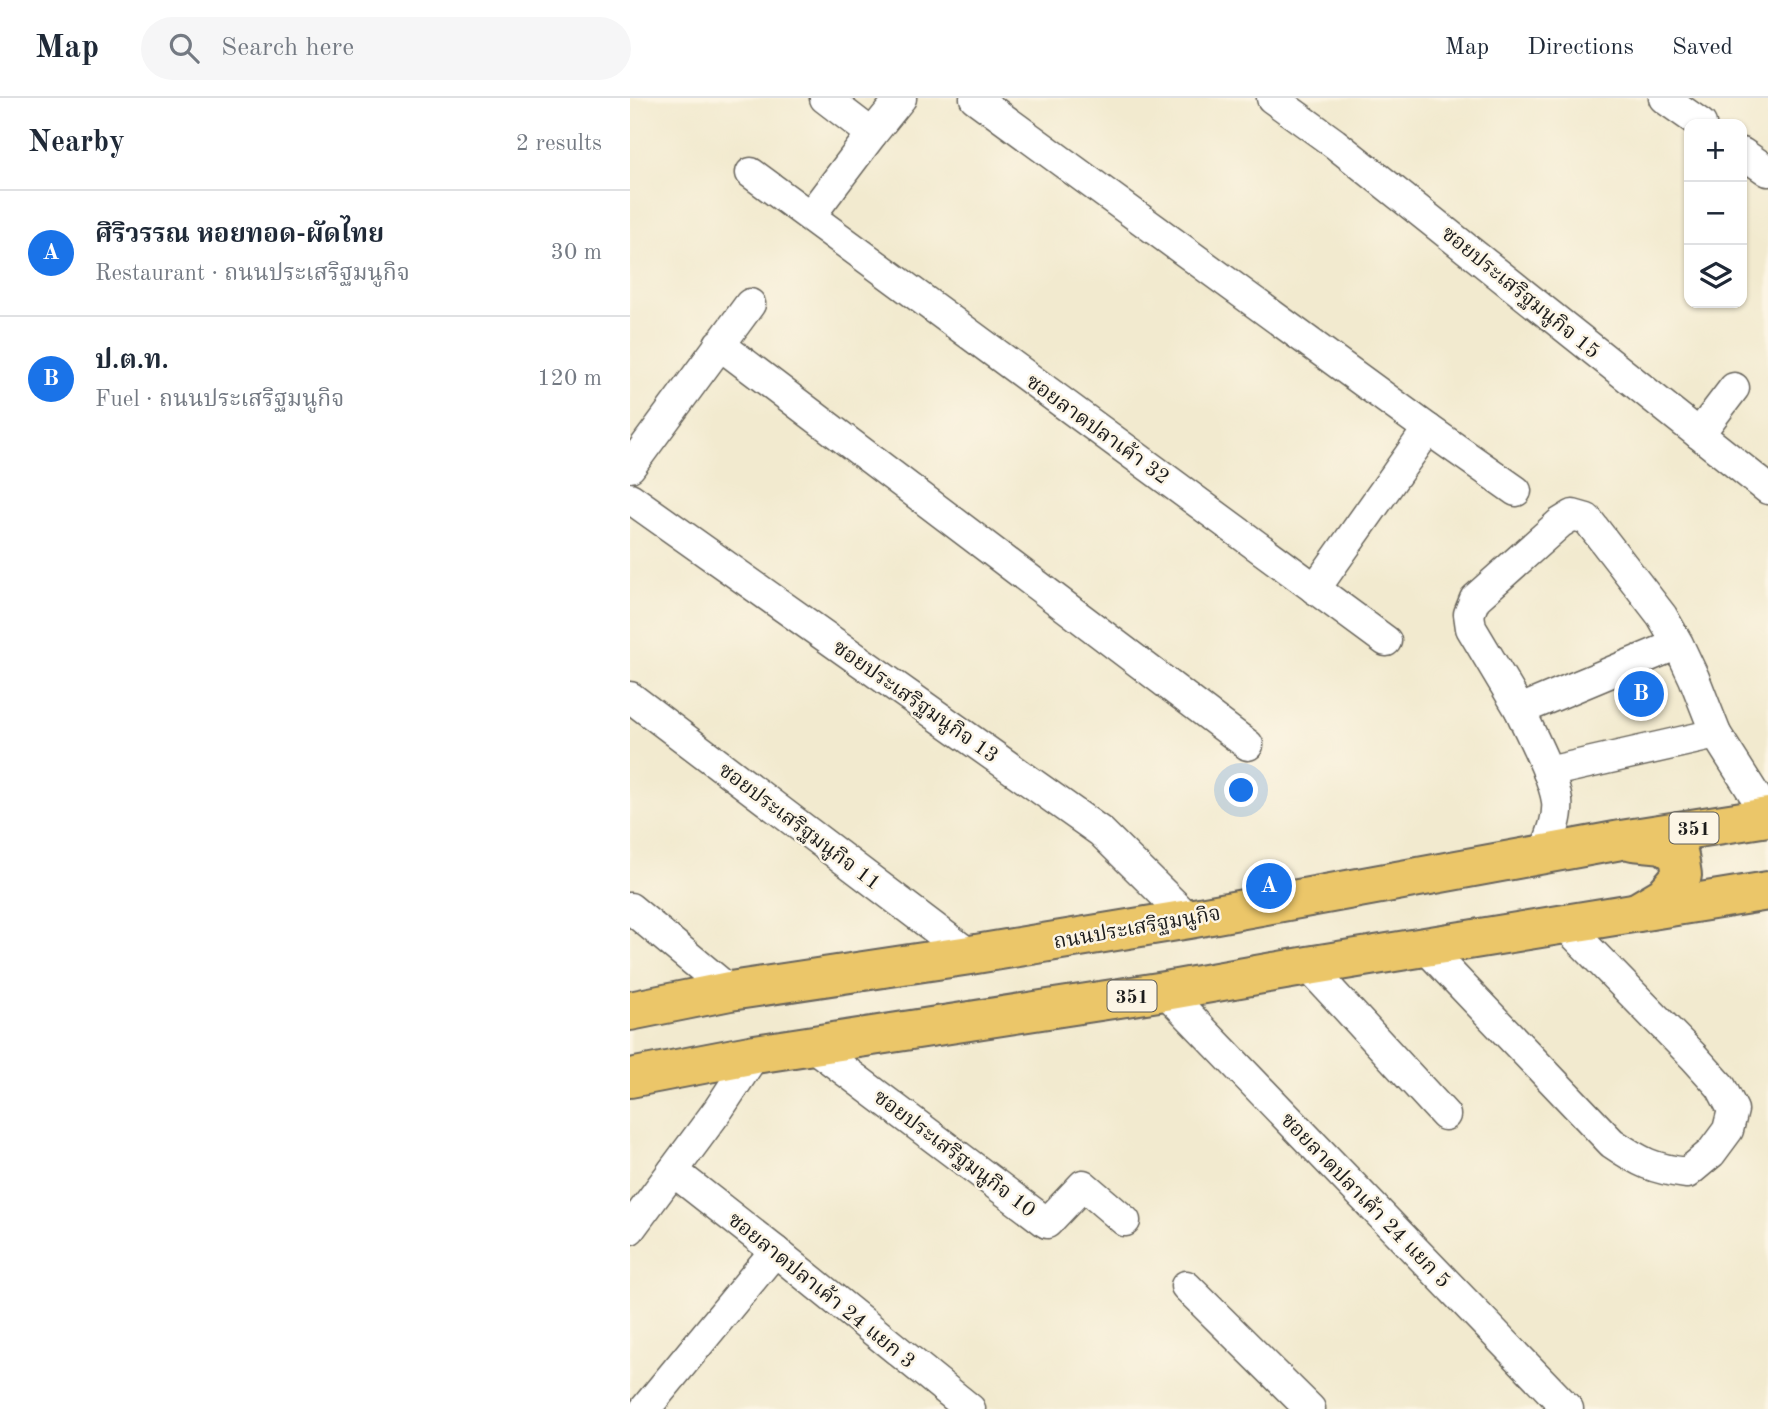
<!DOCTYPE html>
<html lang="en">
<head>
<meta charset="utf-8">
<style>
  :root { --surface:#fff; --page:#f6f6f7; --text:#1f2937; --muted:#747a83; --line:#e0e1e3; --accent:#1a73e8 }
  body { margin:0; font-family:"Old Standard TT","Noto Serif Thai",serif; background:var(--page); color:var(--text) }
  .controls { position:absolute; right:21px; top:21px; display:grid; overflow:hidden; border-radius:14px; box-shadow:0 2px 5px #0004 }
  .controls button { width:63px; height:63px; display:grid; place-items:center; padding:0; border:0; border-bottom:2px solid var(--line); background:var(--surface); color:var(--text); font:35px sans-serif }
  .you { position:absolute; left:612px; top:693px; width:24px; height:24px; margin:-18px; border:5px solid #fff; border-radius:50%; background:#1a73e8; box-shadow:0 0 0 10px #1a73e833 }
  .badge { display:grid; place-items:center; width:46px; height:46px; border-radius:50%; background:var(--accent); color:#fff; font-size:23px; font-weight:700 }
  .pin { position:absolute; translate:-50% -50%; border:4px solid #fff; box-shadow:0 2px 7px #0006 }
  .list { margin:0; padding:0; list-style:none }
  h2 { display:flex; justify-content:space-between; align-items:center; height:91px; margin:0; padding:0 28px; font-size:30px }
  h2 small { font-size:23px; font-weight:400; color:var(--muted) }
  .list li { display:grid; grid-template-columns:46px 1fr auto; gap:21px; align-items:center; box-sizing:border-box; height:126px; padding:0 28px; border-top:2px solid var(--line) }
  .list b { display:block; font-size:26px; white-space:nowrap }
  .list p { margin:0; font-size:23px; white-space:nowrap; color:var(--muted) }
  .list em { font-size:23px; font-style:normal; color:var(--muted) }
  .icon { flex:none; width:38px; height:38px; fill:none; stroke:currentColor; stroke-width:2; stroke-linecap:round; stroke-linejoin:round }
  .map { position:relative; flex:none; width:1138px; height:1311px; overflow:hidden }
  header { display:flex; align-items:center; gap:42px; box-sizing:border-box; height:98px; padding:0 35px; background:var(--surface); border-bottom:2px solid var(--line) }
  header strong { font-size:33px }
  nav { display:flex; gap:38px; margin-inline-start:auto; font-size:24px }
  .search { width:490px; height:63px; background:var(--page); display:flex; align-items:center; gap:18px; box-sizing:border-box; padding:0 24px; border-radius:38px; color:var(--muted); font-size:26px }
  main { display:flex }
  aside { flex:1; background:var(--surface) }
  .map>svg:first-child { display:block }
</style>
</head>
<body>
<header>
<strong>Map</strong>
<div class="search"><svg class="icon" aria-label="search" viewBox="0 0 24 24"><circle cx="10" cy="10" r="6"/><path d="M15 15l6 6"/></svg>Search here</div>
<nav><a>Map</a><a>Directions</a><a>Saved</a></nav>
</header>
<main>
<aside>
<h2>Nearby<small>2 results</small></h2>
<ul class="list">
<li><span class="badge">A</span><div><b>ศิริวรรณ หอยทอด-ผัดไทย</b><p>Restaurant · ถนนประเสริฐมนูกิจ</p></div><em>30 m</em></li>
<li><span class="badge">B</span><div><b>ป.ต.ท.</b><p>Fuel · ถนนประเสริฐมนูกิจ</p></div><em>120 m</em></li>
</ul>
</aside>
<div class="map">
<svg width="1138" height="1311" viewBox="0 0 1138 1311">
  <rect width="100%" height="100%" fill="#fcf5e5"/>
  <filter id="ink" filterUnits="userSpaceOnUse"><feTurbulence type="fractalNoise" baseFrequency=".0143" numOctaves="2"/><feDisplacementMap in="SourceGraphic" scale="14" xChannelSelector="R" yChannelSelector="G"/><feConvolveMatrix kernelMatrix="1 2 1 2 8 2 1 2 1" color-interpolation-filters="sRGB"/></filter>
  <filter id="wash" filterUnits="userSpaceOnUse"><feTurbulence type="fractalNoise" baseFrequency=".00686" numOctaves="4" result="noise"/><feDisplacementMap in="SourceGraphic" scale="28" xChannelSelector="R" yChannelSelector="G"/><feGaussianBlur stdDeviation="1.57" result="paint"/><feColorMatrix in="noise" values="0 0 0 0 0 0 0 0 0 0 0 0 0 0 0 0 0 1.4 0 .05"/><feComposite in="paint" operator="in"/></filter>
  <g filter="url(#wash)">
    <rect width="100%" height="100%" fill="#f2eacf"/>
  </g>
  <g filter="url(#ink)">
    <g fill="none" stroke-linecap="round" stroke-linejoin="round">
      <defs>
        <g id="minor">
          <path d="M195 0 242 36"/>
          <path d="M345 0 798 331 886 393"/>
          <path d="M642 0 704 45 1138 391"/>
          <path d="M1034 0 1071 26"/>
          <path d="M1112 55 1138 73"/>
          <path d="M121 75 756 543"/>
          <path d="M180 118 242 36 271 0"/>
          <path d="M89 246 618 647"/>
          <path d="M1069 336 1104 290"/>
          <path d="M0 369 120 206"/>
          <path d="M0 400 471 734 559 821"/>
          <path d="M685 491 798 331"/>
          <path d="M1048 546 890 612 841 530 839 516 845 501 930 425 943 417 957 421 1032 518 1048 546 1064 580 1086 636 1138 718"/>
          <path d="M0 599 340 857"/>
          <path d="M890 612C901 637 923 677 927 703 929 721 920 740 914 756"/>
          <path d="M918 674 1086 636"/>
          <path d="M0 810 100 893"/>
          <path d="M795 849 982 1045C1010 1064 1023 1071 1057 1075L1081 1055 1098 1032 1103 1012 1091 989 1064 959 935 827"/>
          <path d="M678 868 815 1017"/>
          <path d="M535 893 938 1311"/>
          <path d="M181 947 417 1125 453 1087 495 1123"/>
          <path d="M43 1073 145 1153 340 1311"/>
          <path d="M0 1131 88 1012 125 956"/>
          <path d="M556 1188 680 1311"/>
          <path d="M15 1311 145 1153"/>
        </g>
        <g id="major">
          <path d="M1003 743 1034 746 1049 758 1052 777 1034 798 1007 814"/>
          <path d="M0 913 100 893 340 857 559 821 991 742 1138 719"/>
          <path d="M0 980 125 956 535 893 678 868 1138 793"/>
        </g>
      </defs>
      <!-- minor casing -->
      <use href="#minor" stroke="#67645b" stroke-width="33"/>
      <!-- major casing -->
      <use href="#major" stroke="#67645b" stroke-width="42"/>
      <!-- minor -->
      <use href="#minor" stroke="#fff" stroke-width="30"/>
      <!-- major -->
      <use href="#major" stroke="#ebc669" stroke-width="38"/>
    </g>
  </g>
  <g text-anchor="middle" stroke-width="5" stroke-linejoin="round" paint-order="stroke">
    <!-- shield labels -->
    <g fill="#fcf5e5" stroke="#5f5d58" stroke-width="2">
      <rect x="1039.5" y="714.5" width="49" height="31" rx="5"/>
      <rect x="477.5" y="882.5" width="49" height="31" rx="5"/>
    </g>
    <g font-size="19" font-weight="bold" fill="#1c1c1c">
      <text x="1064" y="737">351</text>
      <text x="502" y="905">351</text>
    </g>
    <!-- street labels -->
    <g font-size="21" fill="#1c1c1c" stroke="#fcf5e5">
      <text transform="translate(891 194) rotate(39)" y="7">ซอยประเสริฐมนูกิจ 15</text>
      <text transform="translate(468 331) rotate(36)" y="7">ซอยลาดปลาเค้า 32</text>
      <text transform="translate(286 603) rotate(35)" y="7">ซอยประเสริฐมนูกิจ 13</text>
      <text transform="translate(170 728) rotate(37)" y="7">ซอยประเสริฐมนูกิจ 11</text>
      <text transform="translate(507 829) rotate(-10)" y="7">ถนนประเสริฐมนูกิจ</text>
      <text transform="translate(325 1055) rotate(37)" y="7">ซอยประเสริฐมนูกิจ 10</text>
      <text transform="translate(736 1102) rotate(46)" y="7">ซอยลาดปลาเค้า 24 แยก 5</text>
      <text transform="translate(192 1192) rotate(39)" y="7">ซอยลาดปลาเค้า 24 แยก 3</text>
    </g>
  </g>
</svg>
<div class="controls">
<button>+</button>
<button>−</button>
<button><svg class="icon" aria-label="layers" viewBox="0 0 24 24"><path d="M12 4l9 5-9 5-9-5zM3 14l9 5 9-5"/></svg></button>
</div>
<div class="you"></div>
<div class="pin badge" style="left:639px;top:788px">A</div>
<div class="pin badge" style="left:1011px;top:596px">B</div>
</div>
</main>
</body>
</html>
